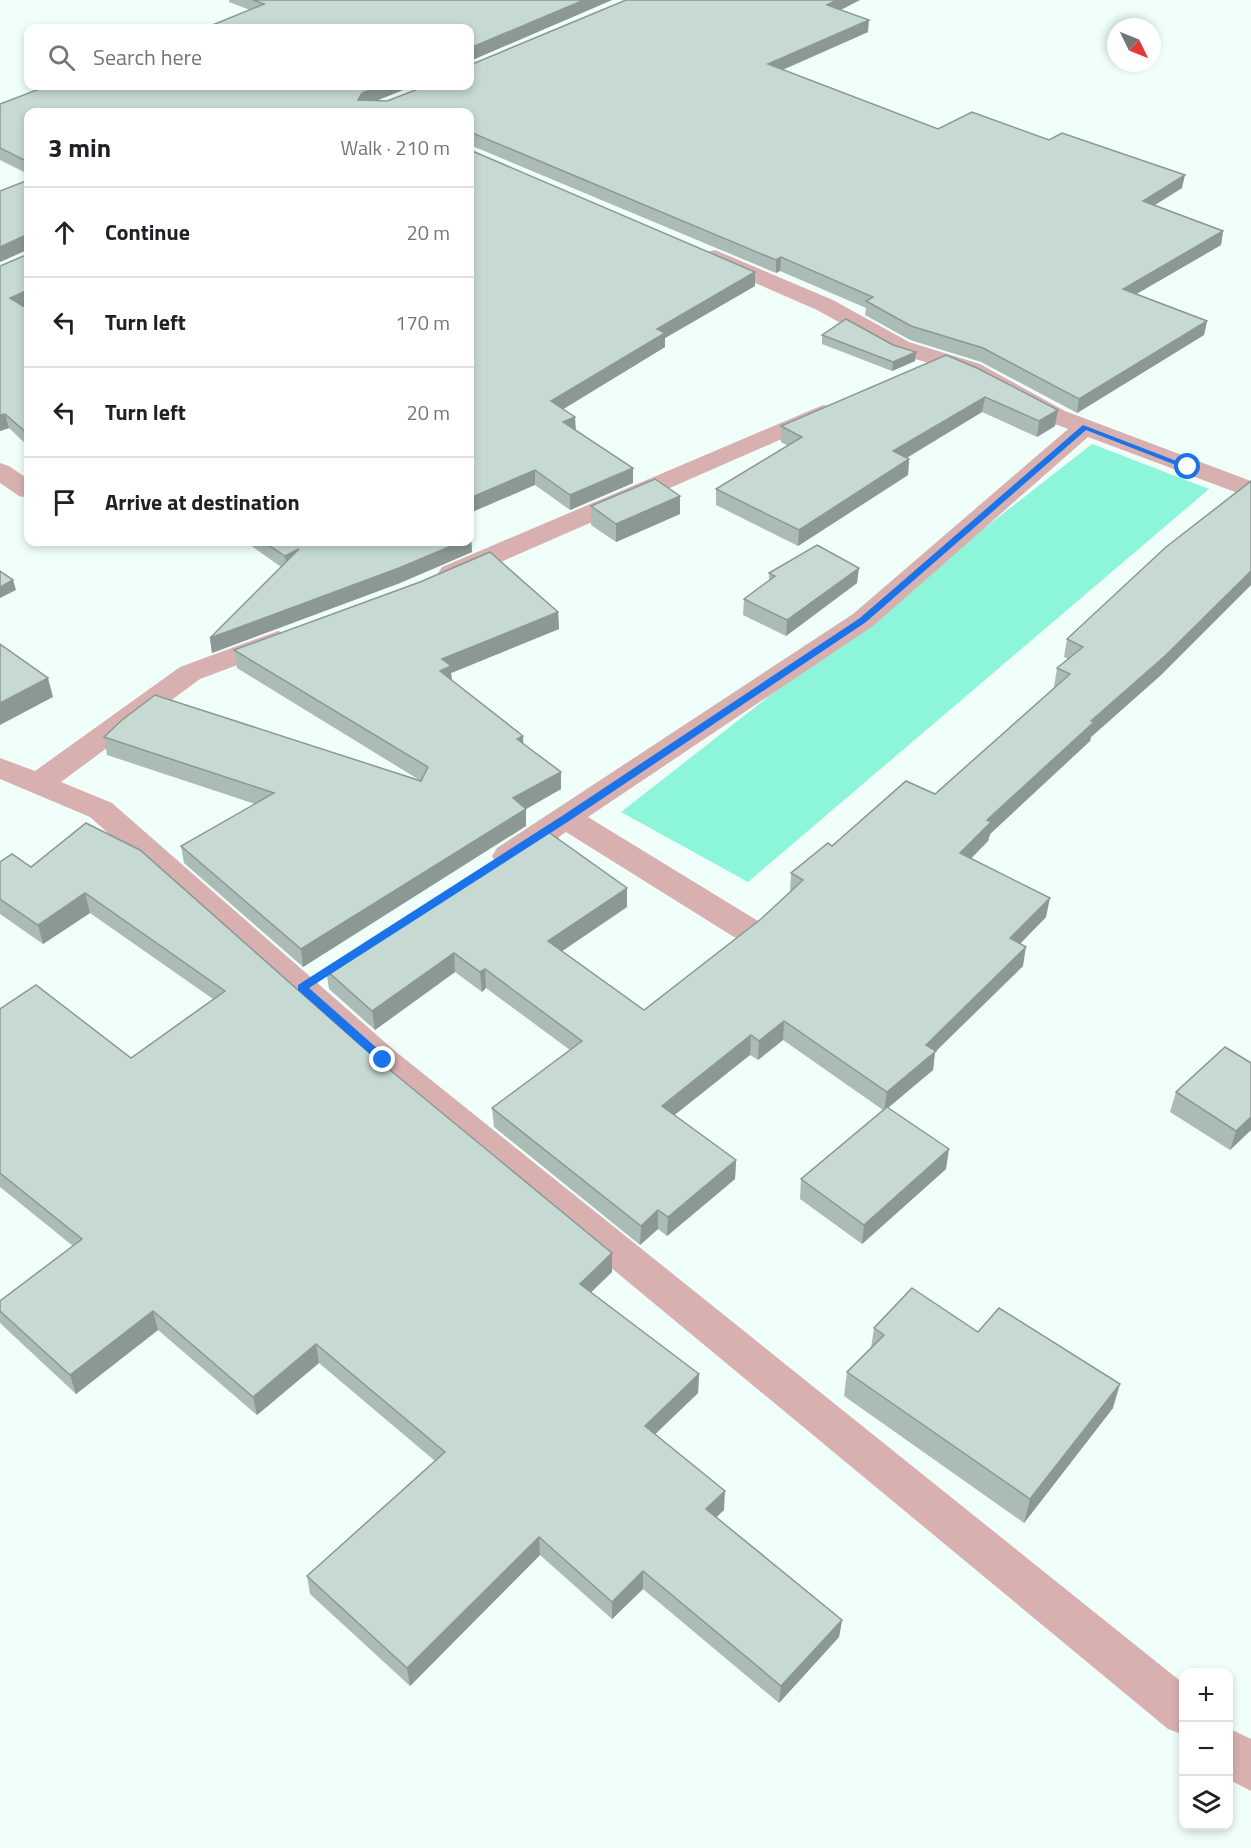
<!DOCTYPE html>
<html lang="en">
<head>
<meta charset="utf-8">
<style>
  :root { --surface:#fff; --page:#f2f2f2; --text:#202124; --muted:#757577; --line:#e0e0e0 }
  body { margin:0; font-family:"Titillium Web",sans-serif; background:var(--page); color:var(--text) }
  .controls { position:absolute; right:18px; bottom:18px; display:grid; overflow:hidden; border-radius:12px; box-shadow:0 3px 9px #0003 }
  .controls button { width:54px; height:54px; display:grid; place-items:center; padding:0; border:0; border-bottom:2px solid var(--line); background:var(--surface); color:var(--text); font:30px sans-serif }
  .compass { position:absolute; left:1107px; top:18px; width:54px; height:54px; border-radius:50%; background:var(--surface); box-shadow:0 3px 9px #0003; rotate:133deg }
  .stop { position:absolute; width:18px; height:18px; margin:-14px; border:4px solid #1a73e8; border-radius:50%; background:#fff }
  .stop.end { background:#1a73e8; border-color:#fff; box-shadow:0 2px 6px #0008 }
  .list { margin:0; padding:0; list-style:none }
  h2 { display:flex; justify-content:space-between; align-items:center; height:78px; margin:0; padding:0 24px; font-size:26px }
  h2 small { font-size:20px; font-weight:400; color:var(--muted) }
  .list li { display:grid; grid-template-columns:39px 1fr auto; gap:18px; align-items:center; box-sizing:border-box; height:90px; padding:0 24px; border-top:2px solid var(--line) }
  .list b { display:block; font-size:22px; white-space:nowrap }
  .list em { font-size:20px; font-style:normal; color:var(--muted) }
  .icon { flex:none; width:33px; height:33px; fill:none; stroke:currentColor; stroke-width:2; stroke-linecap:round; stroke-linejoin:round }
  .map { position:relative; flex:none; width:1251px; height:1848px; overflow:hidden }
  .search { position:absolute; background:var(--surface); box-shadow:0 3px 9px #0003; left:24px; top:24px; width:450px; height:66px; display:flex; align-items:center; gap:15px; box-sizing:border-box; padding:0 21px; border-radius:12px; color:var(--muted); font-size:22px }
  .panel { position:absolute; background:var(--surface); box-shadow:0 3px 9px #0003; left:24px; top:108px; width:450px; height:438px; border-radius:12px }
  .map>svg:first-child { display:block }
</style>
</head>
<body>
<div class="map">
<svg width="1251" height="1848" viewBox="0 0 1251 1848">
  <rect width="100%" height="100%" fill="#f0fffa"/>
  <!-- water -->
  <path fill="#8cf5da" d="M1092 444 1209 489 748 882 621 812Z"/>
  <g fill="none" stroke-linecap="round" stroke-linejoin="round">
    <!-- minor -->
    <g fill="#d9b0b0" fill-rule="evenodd">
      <path d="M715 250 833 300 909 342 980 364 1065 411 1251 481V498L1088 437 873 626 588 817 758 921 763 929 758 937 746 941 734 937 566 832C546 846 522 871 497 864L492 856 497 848 853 614 1068 429 1047 421 964 374 893 352 817 310 707 262 704 257 707 252Z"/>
      <path d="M823 405 832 407 835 412 832 417 462 579 452 581 442 579 438 573 442 567Z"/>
      <path d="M0 463 9 466 28 479V498L19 496 0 483Z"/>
      <path d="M278 631 288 634 292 640 288 646 200 679 61 782 112 803 395 1051 1184 1684V1735L1168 1729 371 1069 90 817 0 779V758L35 771 180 667Z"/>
      <path d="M1228 1728 1251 1739V1791L1228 1779Z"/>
    </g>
  </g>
  <!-- wall -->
  <g fill="#abbbb5">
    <path d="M229 0H612L470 61 250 10 229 2Z"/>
    <path d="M626 0H860L841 10 868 32 783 70 938 129 1182 188 1155 205 1223 231 1221 245 1136 294 1207 321 1204 335 1077 413 981 362 910 340 865 315 866 308 780 271 776 273 470 145V112H28V174L0 160V104L47 86H413L376 101H387L470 86V66Z"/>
    <path d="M470 150 755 272V286L665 338V347L563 409 576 431 633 483 570 510 535 485Z"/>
    <path d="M28 180V305L25 307 28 309V446L9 428 0 431V266L26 255V250L0 262V191Z"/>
    <path d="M822 335 893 345 916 352 915 361 892 371 822 344Z"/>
    <path d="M946 355 1055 426 1037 437 982 412 907 458 909 459 908 475 798 546 716 505V489L788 446 781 442V426Z"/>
    <path d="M1251 481V585L1161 675 1091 737 1090 741 990 834 988 841 971 859 1046 917 1020 944 1023 966 935 1052 933 1070 888 1108 946 1169 862 1244 800 1199 801 1179 883 1110 783 1040 758 1060 750 1055 674 1115 736 1160 735 1179 667 1236 658 1229 640 1245 494 1127 492 1108 570 1050 486 988 482 992 455 972 375 1030 329 989 326 970 627 888V907L562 951 644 1010 761 919 790 893 791 873 832 846 935 794 1055 688 1054 687 1057 668 1068 659 1064 657 1067 639Z"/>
    <path d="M680 496V514L616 542 591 525V506Z"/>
    <path d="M471 537 472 552 400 583 212 653 210 638 281 567 246 542H470Z"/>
    <path d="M769 573 857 583 786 636 743 615 744 599 769 581Z"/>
    <path d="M558 612 559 629 451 673 452 680 523 736V744L561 772V789L526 809V826L303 967 184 863 181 846 255 804 107 755 104 737 421 781 237 668 234 650Z"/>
    <path d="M86 823 612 1272 591 1292 699 1374 698 1393 655 1434 724 1510 716 1517 842 1620 839 1637 779 1703 643 1589 612 1619 540 1555 410 1686 310 1594 307 1576 435 1461 319 1363 257 1415 158 1330 76 1394 1 1324 0 1322V1301L73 1246 0 1187V1009L131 1058 213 999 90 913 43 944 0 914V862L31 867Z"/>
    <path d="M1251 1063V1130L1230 1150 1170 1112 1176 1092Z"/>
    <path d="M874 1328 978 1332 1113 1408 1024 1523 844 1396 847 1372 871 1348Z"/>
  </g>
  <!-- shaded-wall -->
  <g fill="#8b9894">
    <path d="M584 0H612L470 61V48Z"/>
    <path d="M837 0H860L826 17 827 5Z"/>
    <path d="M869 20 868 32 768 76V64Z"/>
    <path d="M381 86H413L363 106 358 100 362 93Z"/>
    <path d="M1185 175 1182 188 1140 214 1143 201Z"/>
    <path d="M1223 231 1221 245 1121 303 1123 289Z"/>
    <path d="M24 236 27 250 0 262V247Z"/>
    <path d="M781 257 780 271 776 273V260Z"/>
    <path d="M755 272V286L665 338V347L552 416 551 401 657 329Z"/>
    <path d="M28 290V305L14 312 10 298Z"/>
    <path d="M1207 321 1204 335 1077 413 1079 399Z"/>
    <path d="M916 352 915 361 892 371 893 362Z"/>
    <path d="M985 397 982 412 891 467 893 451Z"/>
    <path d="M1058 410 1055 426 1037 437 1039 421Z"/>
    <path d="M5 414 9 428 0 431V415Z"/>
    <path d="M575 417 576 431 563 422Z"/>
    <path d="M909 459 908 475 798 546 799 530Z"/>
    <path d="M633 468V483L570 510V495Z"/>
    <path d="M535 470V485L470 513V498Z"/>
    <path d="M680 496V514L616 542V524Z"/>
    <path d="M471 537 472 552 400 583 212 653 210 638 461 542H470V538Z"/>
    <path d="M299 549 287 571 285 556Z"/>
    <path d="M859 568 857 583 786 636 787 620Z"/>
    <path d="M1251 571V585L1161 675 1091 737 1090 741 990 834 988 841 957 872 960 853 987 820Z"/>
    <path d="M13 580 16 590 0 598V587Z"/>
    <path d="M558 612 559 629 451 673 452 683 440 671 442 659Z"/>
    <path d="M48 678 53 697 0 725V703Z"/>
    <path d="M523 736 524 754 517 739Z"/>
    <path d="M561 772V789L526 809V826L303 967 301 949 513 798Z"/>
    <path d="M627 888V907L549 960 548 941Z"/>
    <path d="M85 893 90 913 43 944 38 925Z"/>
    <path d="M1050 898 1046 917 1007 957 1010 938Z"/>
    <path d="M1026 947 1023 966 935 1052 933 1070 884 1111 887 1092 926 1045Z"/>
    <path d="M454 953 455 972 375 1030 372 1011Z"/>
    <path d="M485 969 486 988 482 992 480 972Z"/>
    <path d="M784 1021 783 1040 758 1060 759 1041Z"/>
    <path d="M751 1035 750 1055 662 1125V1106Z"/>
    <path d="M1251 1117V1130L1230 1150 1236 1131Z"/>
    <path d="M949 1149 946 1169 862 1244 864 1225Z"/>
    <path d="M736 1160 735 1179 667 1236 668 1217Z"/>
    <path d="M658 1210V1229L640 1245 641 1226Z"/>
    <path d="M612 1253V1272L580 1303V1284Z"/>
    <path d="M153 1311 158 1330 76 1394 70 1375Z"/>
    <path d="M316 1344 319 1363 257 1415 253 1397Z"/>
    <path d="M699 1374 698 1393 645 1444V1426Z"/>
    <path d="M1120 1384 1113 1408 1024 1523 1030 1499Z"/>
    <path d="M725 1491 724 1510 705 1528 706 1509Z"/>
    <path d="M539 1537 540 1555 410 1686 407 1668Z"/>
    <path d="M643 1571V1589L612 1619V1602Z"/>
    <path d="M842 1620 839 1637 779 1703 781 1686Z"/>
  </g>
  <!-- building -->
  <g fill="#c7d9d3" stroke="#8b9894" stroke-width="1.5">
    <path d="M253 0H584L470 48V28H205L264 4Z"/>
    <path d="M626 0H837L827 5 869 20 768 64 938 129 972 112 1049 140 1062 133 1185 175 1143 201 1223 231 1123 289 1207 321 1079 399 983 348 911 326 866 301 873 297 781 257 776 260 470 132V112H28V162L0 148V104L47 86H381L362 93 358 100 387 101 426 86H470V65Z"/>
    <path d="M470 150 755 272 657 329 665 333 551 401 575 417 563 422 633 468 570 495 535 470 470 498Z"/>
    <path d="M28 180V290L10 298 28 309V434L5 414 0 415V266L26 255 27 239 24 236 0 247V191Z"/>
    <path d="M846 319 893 345 916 352 893 362 822 335Z"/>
    <path d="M946 355 977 368 1058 410 1039 421 985 397 893 451 909 459 799 530 716 489 802 437 781 426Z"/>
    <path d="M655 479 680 496 616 524 591 506Z"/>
    <path d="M1251 481V571L1165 656 1091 721 1094 722 987 820 991 822 960 853 1050 898 1010 938 1026 947 926 1045 936 1051 887 1092 784 1021 759 1041 751 1035 662 1106 736 1160 668 1217 658 1210 641 1226 492 1108 582 1041 485 969 480 972 454 953 372 1011 326 970 544 829 627 888 548 941 644 1010 761 919 803 880 791 873 828 843 832 846 906 781 935 794 1070 674 1057 668 1083 647 1067 639 1166 547Z"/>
    <path d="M264 542H461L399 568 210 638 299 549 285 556Z"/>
    <path d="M817 545 859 568 787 620 744 599 775 576 769 573Z"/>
    <path d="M490 552 558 612 442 659 451 666 440 671 523 736 517 739 561 772 513 798 526 809 301 949 181 846 274 793 104 737 122 720 155 695 421 781 428 767 234 650 420 582Z"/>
    <path d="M0 571 13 580 0 587Z"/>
    <path d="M0 644 48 678 0 703Z"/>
    <path d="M86 823 140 850 367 1051 612 1253 580 1284 699 1374 645 1426 725 1491 706 1509 842 1620 781 1686 643 1571 612 1602 539 1537 407 1668 307 1576 445 1452 316 1344 253 1397 153 1311 70 1375 0 1311V1301L82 1239 0 1173V1009L36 985 131 1058 225 991 85 893 38 925 0 899V862L12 854 31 867Z"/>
    <path d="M1225 1047 1251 1063V1117L1236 1131 1176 1092Z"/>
    <path d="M887 1107 949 1149 864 1225 801 1179Z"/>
    <path d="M912 1288 978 1332 999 1308 1120 1384 1030 1499 847 1372 884 1335 874 1328Z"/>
  </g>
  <!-- route -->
  <path fill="#1a73e8" d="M1083 425 1192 467 1186 469 1086 430 866 622 569 821 309 988 387 1057V1062H379L298 990V985L562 816 860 618Z"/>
</svg>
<div class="controls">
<button>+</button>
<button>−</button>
<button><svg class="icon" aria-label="layers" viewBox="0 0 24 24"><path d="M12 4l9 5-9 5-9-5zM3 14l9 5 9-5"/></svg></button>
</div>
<svg class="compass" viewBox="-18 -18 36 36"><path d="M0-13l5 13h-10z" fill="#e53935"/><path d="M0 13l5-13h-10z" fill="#757577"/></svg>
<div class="stop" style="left:1188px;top:467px"></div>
<div class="stop end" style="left:383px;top:1060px"></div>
<div class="search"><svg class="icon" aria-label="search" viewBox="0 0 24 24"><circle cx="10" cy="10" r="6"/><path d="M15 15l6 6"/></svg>Search here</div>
<section class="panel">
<h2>3 min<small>Walk · 210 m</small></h2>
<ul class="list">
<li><svg class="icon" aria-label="ahead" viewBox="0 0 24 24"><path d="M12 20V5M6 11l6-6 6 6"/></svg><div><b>Continue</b></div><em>20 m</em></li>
<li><svg class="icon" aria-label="left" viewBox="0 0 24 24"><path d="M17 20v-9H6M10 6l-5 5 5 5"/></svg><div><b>Turn left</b></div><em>170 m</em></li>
<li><svg class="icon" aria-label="left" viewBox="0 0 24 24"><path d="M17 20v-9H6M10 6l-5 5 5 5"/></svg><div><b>Turn left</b></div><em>20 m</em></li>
<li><svg class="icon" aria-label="arrive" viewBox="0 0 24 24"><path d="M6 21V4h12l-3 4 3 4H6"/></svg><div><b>Arrive at destination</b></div></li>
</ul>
</section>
</div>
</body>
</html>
